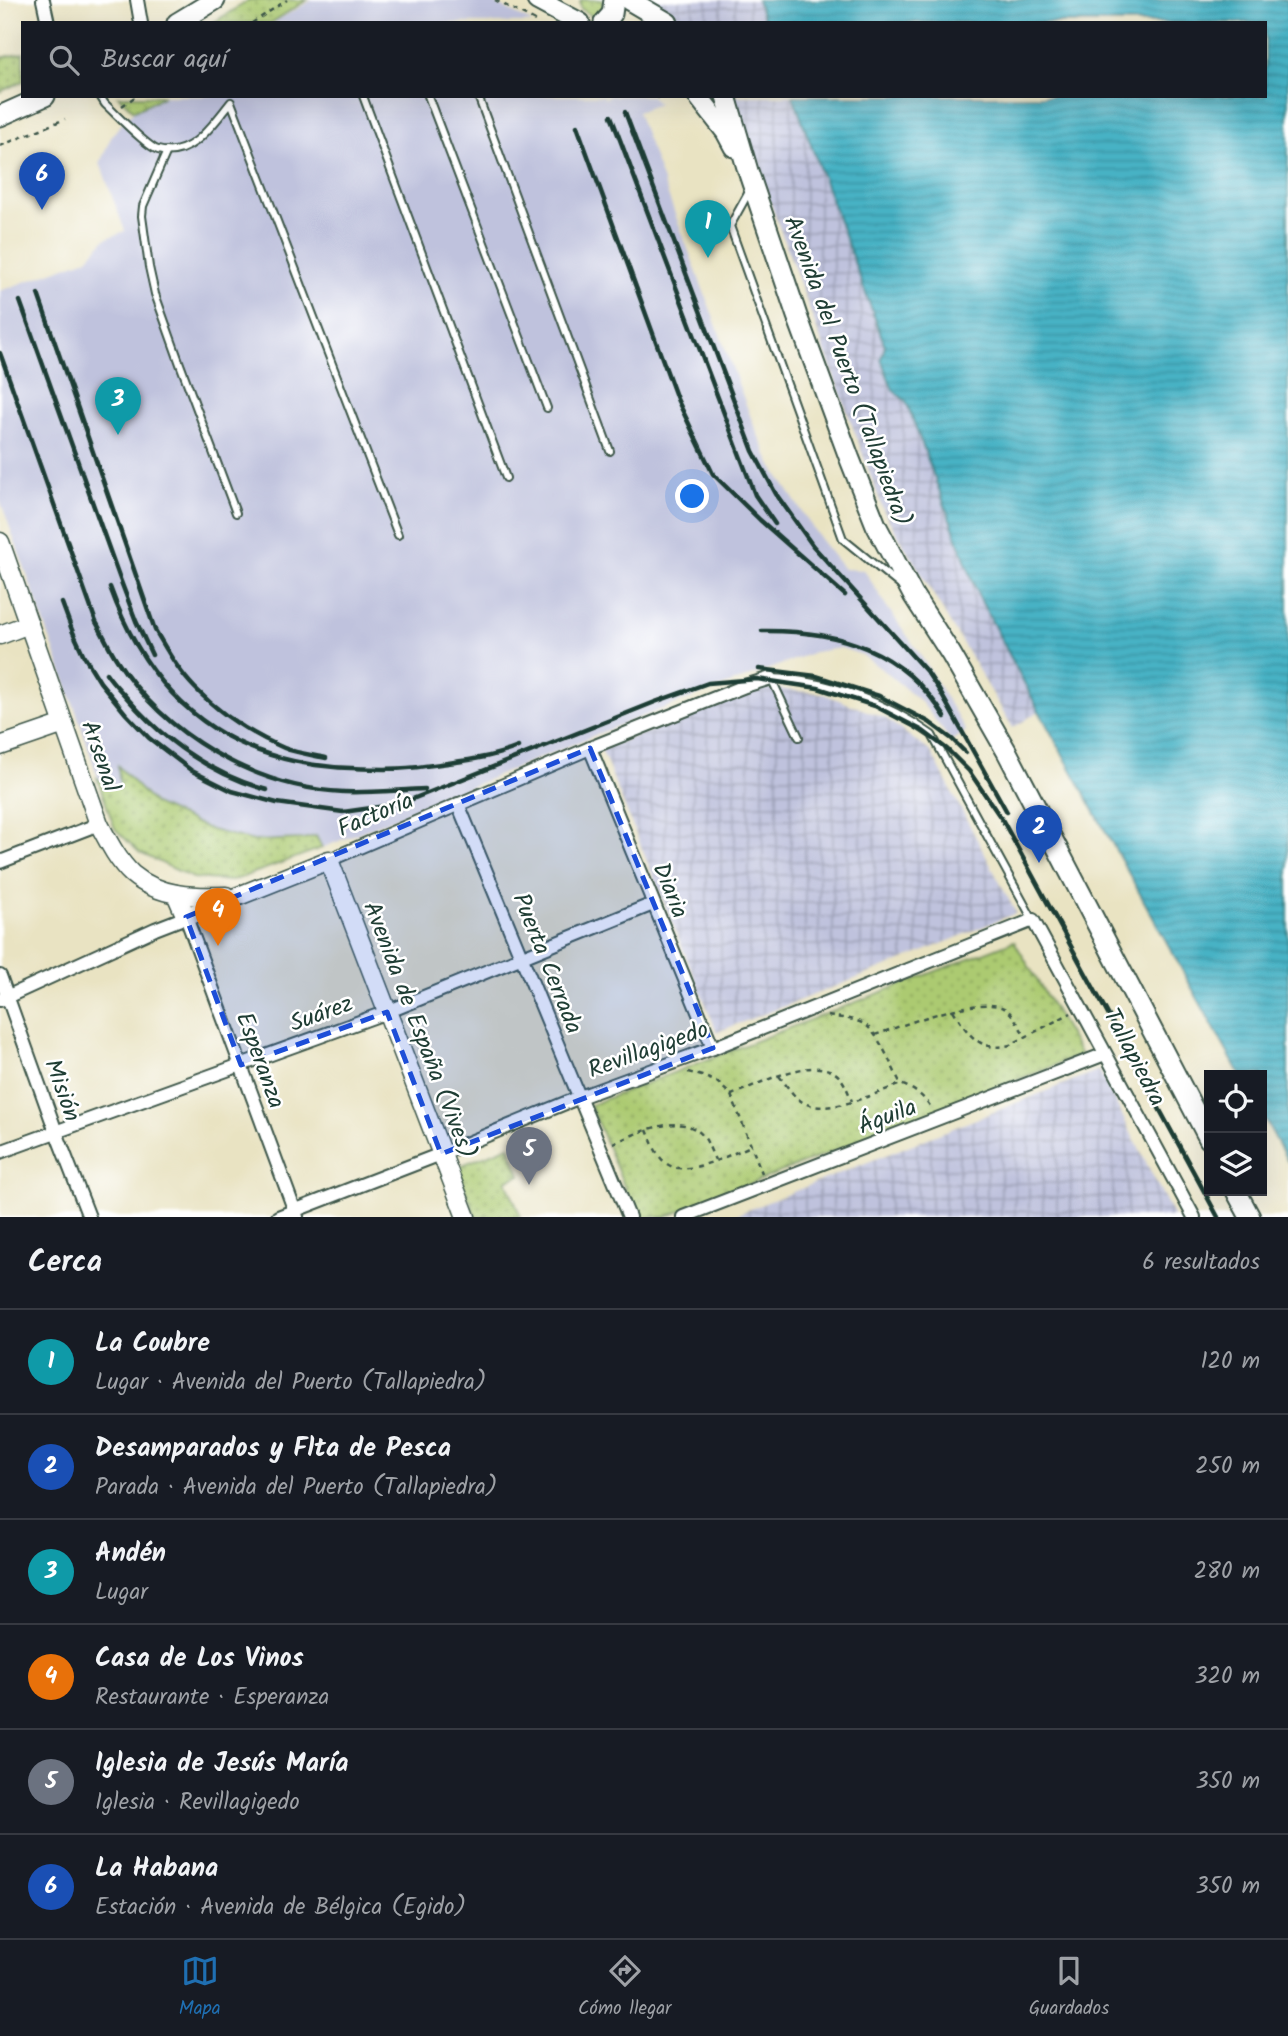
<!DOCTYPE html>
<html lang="es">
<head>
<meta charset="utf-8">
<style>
  :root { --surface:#171b24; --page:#242831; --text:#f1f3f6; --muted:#9ea1a6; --line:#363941; --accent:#1f6fb2 }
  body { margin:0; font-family:Kalam,sans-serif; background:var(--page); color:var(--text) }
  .controls { position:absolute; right:21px; bottom:21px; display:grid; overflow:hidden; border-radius:0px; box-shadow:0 7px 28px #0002 }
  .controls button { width:63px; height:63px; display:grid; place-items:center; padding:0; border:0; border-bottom:2px solid var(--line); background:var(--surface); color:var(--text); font:35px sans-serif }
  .you { position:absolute; left:693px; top:497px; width:24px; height:24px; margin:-18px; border:5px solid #fff; border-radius:50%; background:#1a73e8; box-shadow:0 0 0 10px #1a73e833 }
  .badge { display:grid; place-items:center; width:46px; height:46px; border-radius:50%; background:var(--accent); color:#fff; font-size:23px; font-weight:700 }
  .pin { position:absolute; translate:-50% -58px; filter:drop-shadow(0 2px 4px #0008) }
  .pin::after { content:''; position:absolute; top:37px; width:24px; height:21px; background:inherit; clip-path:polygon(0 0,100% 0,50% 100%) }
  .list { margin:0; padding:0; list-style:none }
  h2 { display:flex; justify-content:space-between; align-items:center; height:91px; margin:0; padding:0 28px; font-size:30px }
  h2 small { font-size:23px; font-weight:400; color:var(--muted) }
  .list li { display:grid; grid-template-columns:46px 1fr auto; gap:21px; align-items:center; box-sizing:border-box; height:105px; padding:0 28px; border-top:2px solid var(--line) }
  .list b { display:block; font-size:26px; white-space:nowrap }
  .list p { margin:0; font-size:23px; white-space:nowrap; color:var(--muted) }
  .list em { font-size:23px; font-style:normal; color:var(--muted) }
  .icon { flex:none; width:38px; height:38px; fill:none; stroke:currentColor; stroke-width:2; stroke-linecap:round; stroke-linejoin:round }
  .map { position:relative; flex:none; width:1288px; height:1217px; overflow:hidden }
  .search { position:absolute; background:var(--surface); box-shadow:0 7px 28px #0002; left:21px; right:21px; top:21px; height:77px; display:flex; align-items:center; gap:18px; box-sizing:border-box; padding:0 24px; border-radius:0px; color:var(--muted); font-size:26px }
  .sheet { height:721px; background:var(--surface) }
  nav { display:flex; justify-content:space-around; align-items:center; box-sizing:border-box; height:98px; border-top:2px solid var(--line); background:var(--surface); font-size:19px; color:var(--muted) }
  nav a { display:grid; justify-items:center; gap:4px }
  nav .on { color:var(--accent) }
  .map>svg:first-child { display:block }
</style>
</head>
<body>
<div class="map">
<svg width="1288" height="1217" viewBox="0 0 1288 1217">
  <defs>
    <pattern id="industrial-grid" width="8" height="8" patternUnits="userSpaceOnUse" patternTransform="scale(1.75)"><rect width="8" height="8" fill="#bfc2dd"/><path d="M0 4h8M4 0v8" fill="none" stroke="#9b9fb4"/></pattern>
    <pattern id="grass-dots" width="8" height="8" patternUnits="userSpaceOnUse" patternTransform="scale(1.75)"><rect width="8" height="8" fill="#acca71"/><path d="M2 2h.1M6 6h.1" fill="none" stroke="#8ba55e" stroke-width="1.8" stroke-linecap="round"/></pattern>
    <pattern id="water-rules" width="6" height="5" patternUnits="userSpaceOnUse" patternTransform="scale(1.75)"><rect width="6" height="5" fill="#47b2c5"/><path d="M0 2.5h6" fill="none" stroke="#3b92a1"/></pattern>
  </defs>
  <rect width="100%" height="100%" fill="#fff"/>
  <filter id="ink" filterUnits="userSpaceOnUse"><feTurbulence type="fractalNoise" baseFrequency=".0143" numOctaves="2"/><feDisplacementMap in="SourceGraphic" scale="14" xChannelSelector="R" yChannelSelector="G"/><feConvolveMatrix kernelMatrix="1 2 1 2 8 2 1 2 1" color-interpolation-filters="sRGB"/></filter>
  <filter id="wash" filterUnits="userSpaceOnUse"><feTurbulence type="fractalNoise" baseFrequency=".00686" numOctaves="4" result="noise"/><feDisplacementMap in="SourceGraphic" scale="28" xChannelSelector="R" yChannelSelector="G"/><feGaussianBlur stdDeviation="1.57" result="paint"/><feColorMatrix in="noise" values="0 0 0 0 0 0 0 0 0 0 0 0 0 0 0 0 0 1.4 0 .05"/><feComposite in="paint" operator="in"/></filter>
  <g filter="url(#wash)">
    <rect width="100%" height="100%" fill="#e9e3c2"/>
    <!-- industrial -->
    <g fill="url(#industrial-grid)">
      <path d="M636 0H757L765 23H674Z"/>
      <path d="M731 96H793L885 346 881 359 893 390 906 401 979 597 1039 711 1013 728 884 512Z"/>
      <path d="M766 688 821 693 885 718 931 752 1016 913 891 965 717 1032 601 749Z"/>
      <path d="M1099 1070 1174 1217H730Z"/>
    </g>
    <!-- railway -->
    <g fill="#bfc2dd">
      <path d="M312 0H489L533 23H273Z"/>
      <path d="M164 96H603L605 99 609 96H651L658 104 637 112 754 426 772 466 820 539 844 569 864 570 887 607 918 651 966 731 951 741 922 703 887 673 862 655 841 648 815 652 622 724 322 848 232 881 193 878 140 853 115 829 77 714 0 500V291L87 259 105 239 125 231 100 163 112 135 123 122 134 111Z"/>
    </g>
    <!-- grass -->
    <g fill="url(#grass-dots)" stroke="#668452" stroke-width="2">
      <path d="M249 0H307L271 23H213Z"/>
      <path d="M581 0H602L606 6 597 17 592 16 581 9 580 3Z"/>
      <path d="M23 53V81L0 92V58Z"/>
      <path d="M118 96H164L134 111Z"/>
      <path d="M118 766 154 804 211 830 254 841 303 839 316 836 322 848 232 881 193 878 140 853 115 829 97 778 120 789Z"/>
      <path d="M1014 941 1081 1055 665 1217H637L590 1105Z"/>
      <path d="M509 1146 520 1175 506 1181 521 1217H476L457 1167Z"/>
    </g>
    <!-- water -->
    <path fill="url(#water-rules)" stroke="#33787c" stroke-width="2" d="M757 0H1288V1162L1262 1114V1075H1240L1039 711 979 597 906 401 893 390 881 359 885 346 793 96H1265V23H765Z"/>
  </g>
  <g filter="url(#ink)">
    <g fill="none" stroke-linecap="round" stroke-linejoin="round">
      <defs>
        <g id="lane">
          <path d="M100 96 105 104C115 113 147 147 158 150 191 159 213 124 231 102L398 535"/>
          <path d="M363 96 506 478"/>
          <path d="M428 96 547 408"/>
          <path d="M478 96 610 451"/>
          <path d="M167 151 143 206 142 216 149 267 155 294 180 364 236 513"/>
          <path d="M750 190 730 226 843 539 901 586"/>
          <path d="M799 737 771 678C826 679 888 703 932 735L1033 920"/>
        </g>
        <g id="street">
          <path d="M43 0 48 23"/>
          <path d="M137 0 141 23"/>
          <path d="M590 748 713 1048"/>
          <path d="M458 804 629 1217"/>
          <path d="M329 860 590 748 745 686 771 678"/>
          <path d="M0 862 99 824"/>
          <path d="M0 976 56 1132 89 1217"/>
          <path d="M0 1000 155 929 186 917 297 1217"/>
          <path d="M0 1152 387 1012 653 904"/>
          <path d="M278 1217 441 1154 580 1097 713 1048 1033 920 1194 1217"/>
          <path d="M683 1217 1105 1054"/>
        </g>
        <g id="secondary">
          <path d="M0 542 99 824C108 841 118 861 132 874 159 897 194 897 226 896"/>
          <path d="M0 635 29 624"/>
          <path d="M0 746 64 724"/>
          <path d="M176 894 186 917 329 860 466 1217"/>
        </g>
        <g id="primary">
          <path d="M537 0 580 23"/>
          <path d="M629 0 668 23"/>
          <path d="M177 23 215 0"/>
          <path d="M604 23 612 14 614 0"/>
          <path d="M698 96 726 132 734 147"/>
          <path d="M726 96 748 171 797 316 849 457 876 525 913 595 951 654 1007 752 1209 1139"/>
          <path d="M0 116 45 96"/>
          <path d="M1236 1191 1250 1217"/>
        </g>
      </defs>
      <!-- lane casing -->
      <use href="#lane" stroke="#3d5649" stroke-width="10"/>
      <!-- street casing -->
      <use href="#street" stroke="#3d5649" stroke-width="16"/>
      <!-- secondary casing -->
      <use href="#secondary" stroke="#3d5649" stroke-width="21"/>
      <!-- primary casing -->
      <use href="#primary" stroke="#3d5649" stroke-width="23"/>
      <!-- path -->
      <g stroke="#3d5649" stroke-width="2.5" stroke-dasharray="5 5" stroke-linecap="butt">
        <path d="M495 0 539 23"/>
        <path d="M252 23 287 0"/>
        <path d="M657 96 659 98"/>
        <path d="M122 106 136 96"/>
        <path d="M0 146 65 119"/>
        <path d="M953 1010C967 1033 979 1053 1010 1045L1071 1013"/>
        <path d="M828 1016C839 1018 851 1018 862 1023 878 1030 892 1068 901 1084"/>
        <path d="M875 1035C902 1026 984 992 1007 1010 1015 1016 1020 1029 1026 1037"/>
        <path d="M688 1072 702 1076 717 1082 731 1095 762 1173"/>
        <path d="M779 1076C786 1084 792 1095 801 1101 826 1118 875 1093 901 1084 915 1090 924 1096 932 1109"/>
        <path d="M731 1095C758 1085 809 1056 835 1073 844 1079 848 1092 852 1101"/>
        <path d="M647 1130C652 1142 656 1156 667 1164 687 1178 730 1154 751 1146"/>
        <path d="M613 1143C639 1133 686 1108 706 1140 709 1146 712 1154 715 1160"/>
      </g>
      <!-- lane -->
      <use href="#lane" stroke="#fff" stroke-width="6"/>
      <!-- street -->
      <use href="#street" stroke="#fff" stroke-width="12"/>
      <!-- secondary -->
      <use href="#secondary" stroke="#fff" stroke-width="18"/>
      <!-- primary -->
      <use href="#primary" stroke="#fff" stroke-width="19"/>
      <!-- rail -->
      <g stroke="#1f3d34" stroke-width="4.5">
        <path d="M625 112 753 451 776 494 813 546 927 672 939 690 1007 812"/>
        <path d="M611 116 755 495 775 524"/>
        <path d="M577 126 677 399 713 474 760 520 845 595"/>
        <path d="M38 294 155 630C167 650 178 671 195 688 219 713 251 734 284 748 296 753 312 755 326 758"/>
        <path d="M20 301 120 579 136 621 152 655"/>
        <path d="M0 353 96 622C103 634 109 648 117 660 164 735 255 788 344 792 371 793 398 790 425 789"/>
        <path d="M110 587C151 701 229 764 351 768 376 769 400 770 425 766 456 762 488 759 518 747"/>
        <path d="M62 603 72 630 84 656 100 682 126 714 149 738 192 771 232 791 277 803 343 812 400 804 655 702 708 683 757 679 818 688 875 706 923 731 947 749 969 771 1003 821 1218 1217"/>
        <path d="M762 631C839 630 902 649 945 717"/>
        <path d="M759 669 816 676 879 696 929 722 952 739 966 753"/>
        <path d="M106 673C112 682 120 690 127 698 165 742 211 774 267 790"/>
      </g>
    </g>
  </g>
  <!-- marked area -->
  <path fill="#1d4ed8" fill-opacity="0.2" stroke="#1d4ed8" stroke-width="5" stroke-dasharray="14 9" stroke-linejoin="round" d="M590 748 713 1048 441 1154 387 1012 241 1065 186 917Z"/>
  <g text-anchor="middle" stroke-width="5" stroke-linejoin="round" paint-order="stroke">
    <!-- street labels -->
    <g font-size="24" fill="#1f3d34" stroke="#fff">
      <text transform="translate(848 371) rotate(70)" y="8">Avenida del Puerto (Tallapiedra)</text>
      <text transform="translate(101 756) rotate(71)" y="8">Arsenal</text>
      <text transform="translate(375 814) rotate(-23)" y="8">Factoría</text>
      <text transform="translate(671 890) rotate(68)" y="8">Diaria</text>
      <text transform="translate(548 963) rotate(68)" y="8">Puerta Cerrada</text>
      <text transform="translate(321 1013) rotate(-20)" y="8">Suárez</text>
      <text transform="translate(420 1030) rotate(69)" y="8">Avenida de España (Vives)</text>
      <text transform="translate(648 1049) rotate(-20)" y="8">Revillagigedo</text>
      <text transform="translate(1135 1057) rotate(62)" y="8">Tallapiedra</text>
      <text transform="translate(261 1060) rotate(70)" y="8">Esperanza</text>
      <text transform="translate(63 1090) rotate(70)" y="8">Misión</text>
      <text transform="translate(887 1116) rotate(-21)" y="8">Águila</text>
    </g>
  </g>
</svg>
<div class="controls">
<button><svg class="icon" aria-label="locate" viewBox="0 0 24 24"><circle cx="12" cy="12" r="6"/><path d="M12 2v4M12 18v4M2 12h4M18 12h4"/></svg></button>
<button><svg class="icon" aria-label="layers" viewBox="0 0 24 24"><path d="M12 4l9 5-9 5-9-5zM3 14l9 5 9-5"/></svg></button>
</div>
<div class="you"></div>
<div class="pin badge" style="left:708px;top:258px;background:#0f9aa8">1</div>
<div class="pin badge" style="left:1039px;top:863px;background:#1a4fb4">2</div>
<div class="pin badge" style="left:118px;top:435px;background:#0f9aa8">3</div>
<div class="pin badge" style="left:218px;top:946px;background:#e8710a">4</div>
<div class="pin badge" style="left:529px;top:1185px;background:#6b7280">5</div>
<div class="pin badge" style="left:42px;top:210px;background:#1a4fb4">6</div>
<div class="search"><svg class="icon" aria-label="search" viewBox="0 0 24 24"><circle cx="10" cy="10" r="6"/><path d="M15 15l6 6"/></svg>Buscar aquí</div>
</div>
<section class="sheet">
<h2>Cerca<small>6 resultados</small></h2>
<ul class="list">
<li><span class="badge" style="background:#0f9aa8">1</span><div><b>La Coubre</b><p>Lugar · Avenida del Puerto (Tallapiedra)</p></div><em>120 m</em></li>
<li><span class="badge" style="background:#1a4fb4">2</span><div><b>Desamparados y Flta de Pesca</b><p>Parada · Avenida del Puerto (Tallapiedra)</p></div><em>250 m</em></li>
<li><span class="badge" style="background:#0f9aa8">3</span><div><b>Andén</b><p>Lugar</p></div><em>280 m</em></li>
<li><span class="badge" style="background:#e8710a">4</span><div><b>Casa de Los Vinos</b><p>Restaurante · Esperanza</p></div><em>320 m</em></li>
<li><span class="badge" style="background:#6b7280">5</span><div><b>Iglesia de Jesús María</b><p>Iglesia · Revillagigedo</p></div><em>350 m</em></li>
<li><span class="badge" style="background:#1a4fb4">6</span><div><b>La Habana</b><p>Estación · Avenida de Bélgica (Egido)</p></div><em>350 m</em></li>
</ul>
</section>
<nav>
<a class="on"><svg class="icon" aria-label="map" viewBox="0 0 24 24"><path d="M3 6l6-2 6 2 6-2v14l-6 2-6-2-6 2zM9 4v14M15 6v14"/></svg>Mapa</a>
<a><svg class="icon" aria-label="directions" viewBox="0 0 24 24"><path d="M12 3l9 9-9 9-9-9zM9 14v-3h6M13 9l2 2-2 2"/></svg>Cómo llegar</a>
<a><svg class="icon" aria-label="saved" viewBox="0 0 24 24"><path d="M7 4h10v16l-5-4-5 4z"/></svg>Guardados</a>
</nav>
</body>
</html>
